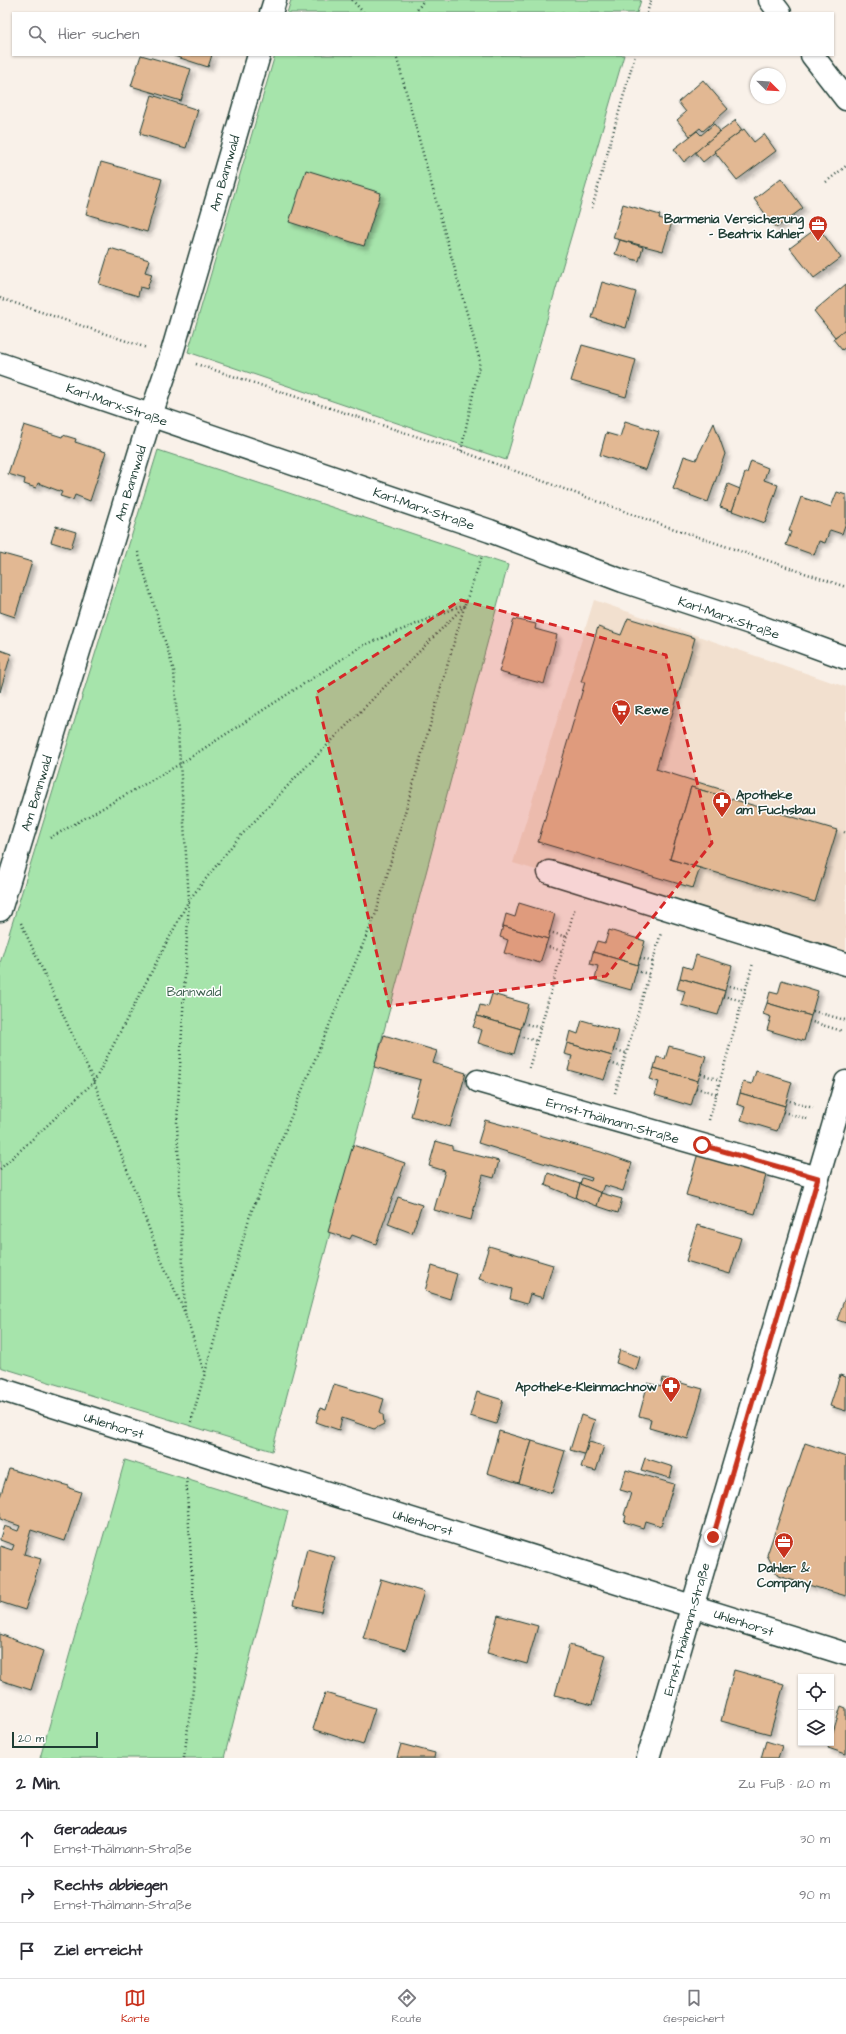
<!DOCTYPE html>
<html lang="de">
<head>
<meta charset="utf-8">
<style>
  :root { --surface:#fff; --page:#f7f7f7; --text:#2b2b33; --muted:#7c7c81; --line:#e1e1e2; --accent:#c8321e }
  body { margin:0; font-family:"Architects Daughter",sans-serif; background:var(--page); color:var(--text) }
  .controls { position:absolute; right:12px; bottom:12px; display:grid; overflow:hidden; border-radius:0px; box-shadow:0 1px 3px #0004 }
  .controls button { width:36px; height:36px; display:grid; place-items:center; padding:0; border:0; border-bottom:1px solid var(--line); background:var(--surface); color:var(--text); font:20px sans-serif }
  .compass { position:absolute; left:750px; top:68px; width:36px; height:36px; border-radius:50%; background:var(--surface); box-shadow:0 1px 3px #0004; rotate:114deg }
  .scale { position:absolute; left:12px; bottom:10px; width:86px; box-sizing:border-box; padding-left:4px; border:2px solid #1f3d34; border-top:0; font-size:11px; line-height:14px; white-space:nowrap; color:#1f3d34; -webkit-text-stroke:3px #fff; paint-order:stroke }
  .stop { position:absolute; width:12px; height:12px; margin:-9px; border:3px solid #c8321e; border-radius:50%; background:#fff }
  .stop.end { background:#c8321e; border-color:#fff; box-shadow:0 1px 4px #0008 }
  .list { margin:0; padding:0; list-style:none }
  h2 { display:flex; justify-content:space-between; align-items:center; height:52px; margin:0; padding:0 16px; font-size:17px }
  h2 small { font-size:13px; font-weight:400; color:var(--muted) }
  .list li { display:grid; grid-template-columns:26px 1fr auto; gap:12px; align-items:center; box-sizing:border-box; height:56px; padding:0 16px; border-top:1px solid var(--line) }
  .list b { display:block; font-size:15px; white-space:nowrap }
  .list p { margin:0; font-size:13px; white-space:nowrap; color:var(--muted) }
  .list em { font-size:13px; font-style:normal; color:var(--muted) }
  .icon { flex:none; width:22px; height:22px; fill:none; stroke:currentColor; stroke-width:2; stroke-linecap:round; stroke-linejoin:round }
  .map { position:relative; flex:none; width:846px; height:1758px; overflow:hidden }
  .search { position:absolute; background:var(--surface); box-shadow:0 1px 3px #0004; left:12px; right:12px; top:12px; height:44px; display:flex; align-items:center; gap:10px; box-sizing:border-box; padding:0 14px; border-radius:0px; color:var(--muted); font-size:15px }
  .sheet { height:220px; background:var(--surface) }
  nav { display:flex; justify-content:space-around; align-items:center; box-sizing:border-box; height:56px; border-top:1px solid var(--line); background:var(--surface); font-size:11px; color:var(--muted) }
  nav a { display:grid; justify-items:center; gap:2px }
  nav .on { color:var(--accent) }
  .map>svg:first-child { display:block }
</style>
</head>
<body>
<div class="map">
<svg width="846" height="1758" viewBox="0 0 846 1758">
  <defs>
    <filter id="shadow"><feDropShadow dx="3.5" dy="3.5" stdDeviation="2" flood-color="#0004"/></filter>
  </defs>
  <rect width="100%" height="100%" fill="#f9f1e9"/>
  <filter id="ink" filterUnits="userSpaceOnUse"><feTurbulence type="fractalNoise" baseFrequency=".025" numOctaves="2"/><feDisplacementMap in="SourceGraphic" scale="8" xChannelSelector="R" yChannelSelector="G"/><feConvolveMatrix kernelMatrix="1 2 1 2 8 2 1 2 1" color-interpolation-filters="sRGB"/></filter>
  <g filter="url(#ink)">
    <!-- built -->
    <path fill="#f2e0cf" d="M594 600 846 687V964L513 863Z"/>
    <!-- green -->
    <g fill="#a6e4ab" stroke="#629070">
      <path d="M291 0H641L637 13H287Z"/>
      <path d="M275 55H624L506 460 188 352Z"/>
      <path d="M158 450 508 565 272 1451 0 1367V963Z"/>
      <path d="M125 1460 288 1511 224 1758H40Z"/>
    </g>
    <!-- building -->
    <g fill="#e2b893" stroke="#1f3d34" filter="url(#shadow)">
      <path d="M141 55 191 69 181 101 131 86Z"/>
      <path d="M171 55H212L208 67Z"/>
      <path d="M703 80 728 109 703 131 700 128 690 136 677 120 686 112 678 102Z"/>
      <path d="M152 95 198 110 186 148 140 134Z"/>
      <path d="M736 120 735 121 742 130 703 162 694 151Z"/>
      <path d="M714 124 720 131 684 162 674 149 697 131 701 135Z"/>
      <path d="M744 129 754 142 764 134 776 151 737 180 714 151Z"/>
      <path d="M101 162 162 179 147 232 86 214Z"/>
      <path d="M306 170 381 193 364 246 289 222Z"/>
      <path d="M781 178 803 208 776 228 754 199Z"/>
      <path d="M623 204 660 215 659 218 672 222 663 251 613 238Z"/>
      <path d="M818 227 841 258 814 278 790 248Z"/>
      <path d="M620 240 643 247 639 261 615 254Z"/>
      <path d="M110 248 149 260 145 272 152 274 147 289 140 287 138 296 99 284Z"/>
      <path d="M602 282 636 292 626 328 592 318Z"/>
      <path d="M846 284V330L835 337 814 311Z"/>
      <path d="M845 329 846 347 842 350 833 339Z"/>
      <path d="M582 345 636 360 626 397 571 381Z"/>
      <path d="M625 421 659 432 646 470 600 455 606 433 620 437Z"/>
      <path d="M714 423 725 454 708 502 673 489 684 456 696 460Z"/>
      <path d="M24 425 62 437 63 435 76 439 75 442 106 452 90 501 75 495 73 500 60 496 62 492 38 483 36 488 24 484 25 479 8 474Z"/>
      <path d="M751 461 768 468 764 480 778 485 765 523 732 511 745 473H747Z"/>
      <path d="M728 484 740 489 732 511 720 507Z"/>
      <path d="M837 492 846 495V522L842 534 830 530 825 543 819 541 814 555 786 545 791 532 789 531 801 497 831 507Z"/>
      <path d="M56 526 76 532 71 548 51 542Z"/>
      <path d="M0 553 32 562 15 617 0 612Z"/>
      <path d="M628 618 695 638 656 769 723 790 721 796 691 787 670 859 700 868 693 888 538 842 585 682H581L598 627 621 635Z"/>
      <path d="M514 619 536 624 535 629 557 635 544 684 499 672Z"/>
      <path d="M0 650 11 654 0 692Z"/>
      <path d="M691 787 837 830 815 902 670 859Z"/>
      <path d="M519 903 555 914 548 939 503 926 506 914 515 917Z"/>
      <path d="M503 926 548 939 540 963 504 953 508 940 500 937Z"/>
      <path d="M609 930 645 941 638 965 593 952 597 941 605 943Z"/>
      <path d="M593 952 638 965 631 990 595 980 598 966 590 964Z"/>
      <path d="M696 955 732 966 725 991 680 978 683 966 692 969Z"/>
      <path d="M680 978 725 991 718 1015 681 1005 685 991 677 989Z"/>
      <path d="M782 980 818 991 811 1016 767 1003 770 992 778 994Z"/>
      <path d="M492 994 528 1004 521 1029 477 1016 480 1005 488 1007Z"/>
      <path d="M767 1003 811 1016 804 1041 767 1030 771 1017 763 1014Z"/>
      <path d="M477 1016 521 1029 514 1054 478 1043 482 1030 473 1027Z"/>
      <path d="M582 1020 619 1031 612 1056 567 1043 570 1031 578 1034Z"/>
      <path d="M384 1035 437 1051 433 1063 466 1073 450 1127 411 1116 421 1080 374 1067Z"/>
      <path d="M567 1043 612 1056 604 1080 568 1070 572 1056 564 1054Z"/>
      <path d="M669 1046 706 1056 698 1081 654 1068 657 1057 665 1059Z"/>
      <path d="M654 1068 698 1081 691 1106 655 1095 659 1082 650 1079Z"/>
      <path d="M756 1071 792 1082 785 1106 740 1093 743 1082 752 1084Z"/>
      <path d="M740 1093 785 1106 777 1131 741 1120 745 1107 737 1104Z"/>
      <path d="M485 1120 601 1152 632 1163 623 1191 604 1185 601 1193 580 1184 582 1178 591 1181 592 1178 478 1143Z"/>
      <path d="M436 1141 452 1146V1149L499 1161 494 1178 483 1175 471 1220 434 1210 445 1171 429 1166Z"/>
      <path d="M353 1145 405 1163 376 1244 352 1235 350 1239 328 1232Z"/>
      <path d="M698 1153 767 1172 755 1214 686 1195Z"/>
      <path d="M548 1173 580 1184 576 1198 545 1185Z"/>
      <path d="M580 1184 601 1193 597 1206 576 1198Z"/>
      <path d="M601 1193 622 1199 618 1213 597 1206Z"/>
      <path d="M398 1197 422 1205 412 1233 388 1224Z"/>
      <path d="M697 1225 741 1238 730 1274 686 1261Z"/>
      <path d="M489 1246 553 1265 543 1298 530 1294 527 1304 510 1299 512 1289 479 1279Z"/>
      <path d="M432 1266 457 1274 450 1299 425 1291Z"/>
      <path d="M846 1295V1323L837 1320Z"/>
      <path d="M620 1350 640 1357 636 1370 616 1363Z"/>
      <path d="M840 1375 846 1377V1411L830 1406Z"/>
      <path d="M663 1378 703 1389 688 1439 649 1428 651 1419 639 1416 648 1383 661 1387Z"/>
      <path d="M334 1384 384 1399 380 1412 383 1414 384 1424 374 1429 342 1418 339 1430 316 1422 320 1408 326 1410Z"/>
      <path d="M477 1392 503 1400 496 1424 470 1416Z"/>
      <path d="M581 1415 595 1420 584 1454 570 1450Z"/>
      <path d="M499 1431 532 1441 519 1483 487 1473Z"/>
      <path d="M532 1441 565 1451 552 1493 519 1483Z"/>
      <path d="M589 1442 604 1446 596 1471 581 1467Z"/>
      <path d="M805 1443 846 1457V1596L778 1576 767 1555Z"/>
      <path d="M645 1458 673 1467 670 1478 641 1470Z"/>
      <path d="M9 1469 69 1486V1488L81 1492 65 1541 31 1530 24 1554 41 1559 25 1610 0 1602V1546L12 1550 14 1545 0 1540V1538L4 1526 18 1531 20 1526 0 1519V1497Z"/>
      <path d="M626 1470 674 1484 661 1526 645 1521 643 1528 624 1522 626 1516 624 1515 631 1493 620 1490Z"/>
      <path d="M307 1549 335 1557 321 1612 293 1605Z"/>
      <path d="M381 1579 424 1592 406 1650 363 1638Z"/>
      <path d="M498 1615 538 1626 527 1664 487 1653Z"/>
      <path d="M0 1634 43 1651 31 1690 0 1680Z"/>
      <path d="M569 1645 606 1655 592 1705 555 1695Z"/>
      <path d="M734 1670 784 1684 770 1734 721 1721Z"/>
      <path d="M325 1693 375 1708 363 1745 313 1729Z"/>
      <path d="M841 1706 846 1708V1754L828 1748Z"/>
      <path d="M766 1741 782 1746 778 1758H761Z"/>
      <path d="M401 1744 435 1753 434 1758H397Z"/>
    </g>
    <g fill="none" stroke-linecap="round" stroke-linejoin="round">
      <defs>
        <g id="minor">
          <path d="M770 0 780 13"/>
          <path d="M271 13 275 0"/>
          <path d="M812 55 846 99"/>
          <path d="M0 364 490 531 623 581 750 623 846 658"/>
          <path d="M549 872 846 964"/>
          <path d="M0 910 151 415 171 356 259 55"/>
          <path d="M478 1081 818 1178"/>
          <path d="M0 1389 244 1467 846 1654"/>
          <path d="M648 1758 846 1082"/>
        </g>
      </defs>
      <!-- minor casing -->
      <use href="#minor" stroke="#1f3d34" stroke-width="25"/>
      <!-- path -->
      <g stroke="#1f3d34" stroke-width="2.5" stroke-dasharray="1 3" stroke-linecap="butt">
        <path d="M352 0 364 13"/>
        <path d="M415 13 424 0"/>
        <path d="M647 13 651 0"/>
        <path d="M396 55 480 361 461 451"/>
        <path d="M826 182 846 166"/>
        <path d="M592 208 635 55"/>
        <path d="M0 298 147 348"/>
        <path d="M196 364 461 451 651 521 846 587"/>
        <path d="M138 552 174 671 189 900 177 1123 185 1313 205 1375"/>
        <path d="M844 832 846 833"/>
        <path d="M50 838 180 764 362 646 463 605"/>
        <path d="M21 923 94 1082 159 1255 184 1311"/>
        <path d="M549 932 567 937"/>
        <path d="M545 946 562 951"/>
        <path d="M640 958 653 962"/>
        <path d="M636 971 649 974"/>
        <path d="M726 985 746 990"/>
        <path d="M723 996 743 1001"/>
        <path d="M813 1011 845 1020"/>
        <path d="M809 1021 842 1031"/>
        <path d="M523 1023 541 1028"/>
        <path d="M519 1036 537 1041"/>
        <path d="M613 1049 626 1053"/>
        <path d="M610 1063 622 1067"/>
        <path d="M529 1068 575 907"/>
        <path d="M701 1074 720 1080"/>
        <path d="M696 1088 717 1094"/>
        <path d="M615 1093 661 933"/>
        <path d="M786 1100 813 1108"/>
        <path d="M783 1112 808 1119"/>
        <path d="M709 1120 753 963"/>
        <path d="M0 1169 94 1082 189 900 235 842 297 776 465 605"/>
        <path d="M191 1422 250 1215 376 913 465 604 482 556"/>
        <path d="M184 1758 197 1659 186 1476"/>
      </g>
      <!-- minor -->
      <use href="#minor" stroke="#fff" stroke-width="22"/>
    </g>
  </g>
  <g fill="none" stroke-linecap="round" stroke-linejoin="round" filter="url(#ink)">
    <!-- route -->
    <path stroke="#c8321e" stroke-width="5" d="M702 1145 818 1178 713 1537"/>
  </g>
  <!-- marked area -->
  <path fill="#d62828" fill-opacity="0.2" stroke="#d62828" stroke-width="3" stroke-dasharray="8 5" stroke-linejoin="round" d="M461 600 666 655 712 843 606 976 389 1006 316 693Z"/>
  <!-- icons -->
  <defs>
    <symbol id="office-pin" viewBox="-11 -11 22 30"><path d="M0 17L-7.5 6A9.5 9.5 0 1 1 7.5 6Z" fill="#c8321e" stroke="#fff"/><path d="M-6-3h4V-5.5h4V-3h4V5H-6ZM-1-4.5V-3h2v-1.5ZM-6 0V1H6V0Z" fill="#fff"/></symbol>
    <symbol id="supermarket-pin" viewBox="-11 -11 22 30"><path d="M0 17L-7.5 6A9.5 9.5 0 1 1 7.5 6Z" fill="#c8321e" stroke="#fff"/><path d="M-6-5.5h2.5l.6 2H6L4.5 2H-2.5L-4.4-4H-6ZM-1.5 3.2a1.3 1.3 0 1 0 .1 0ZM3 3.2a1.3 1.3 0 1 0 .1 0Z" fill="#fff"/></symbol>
    <symbol id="pharmacy-pin" viewBox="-11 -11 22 30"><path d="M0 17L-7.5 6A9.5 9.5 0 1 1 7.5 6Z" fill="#c8321e" stroke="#fff"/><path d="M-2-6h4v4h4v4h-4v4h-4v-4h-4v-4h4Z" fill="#fff"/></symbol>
  </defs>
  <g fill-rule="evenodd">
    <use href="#office-pin" x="807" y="214" width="22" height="30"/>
    <use href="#supermarket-pin" x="610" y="698" width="22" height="30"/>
    <use href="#pharmacy-pin" x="711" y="790" width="22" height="30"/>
    <use href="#pharmacy-pin" x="660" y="1375" width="22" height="30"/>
    <use href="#office-pin" x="773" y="1531" width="22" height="30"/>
  </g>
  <g text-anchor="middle" stroke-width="3" stroke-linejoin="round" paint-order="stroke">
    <!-- street labels -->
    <g font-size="13" fill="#1f3d34" stroke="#fff">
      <text transform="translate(224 173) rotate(-74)" y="5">Am Bannwald</text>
      <text transform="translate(117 404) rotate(19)" y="5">Karl-Marx-Straße</text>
      <text transform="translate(130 483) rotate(-73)" y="5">Am Bannwald</text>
      <text transform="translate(424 508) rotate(19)" y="5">Karl-Marx-Straße</text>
      <text transform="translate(729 617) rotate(19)" y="5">Karl-Marx-Straße</text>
      <text transform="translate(36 793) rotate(-73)" y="5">Am Bannwald</text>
      <text transform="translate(613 1120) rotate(16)" y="5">Ernst-Thälmann-Straße</text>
      <text transform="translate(114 1425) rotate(17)" y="5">Uhlenhorst</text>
      <text transform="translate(423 1522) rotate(17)" y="5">Uhlenhorst</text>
      <text transform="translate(744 1622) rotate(18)" y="5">Uhlenhorst</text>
      <text transform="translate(686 1629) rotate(-74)" y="5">Ernst-Thälmann-Straße</text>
    </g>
    <!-- poi labels -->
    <g font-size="13" font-weight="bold" fill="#1f3d34" stroke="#fff" text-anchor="end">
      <text x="804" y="223">Barmenia Versicherung<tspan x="804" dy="15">- Beatrix Kahler</tspan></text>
      <text x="635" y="714" text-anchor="start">Rewe</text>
      <text x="736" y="799" text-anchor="start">Apotheke<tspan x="736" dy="15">am Fuchsbau</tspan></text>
      <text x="657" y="1391">Apotheke-Kleinmachnow</text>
      <text x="784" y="1572" text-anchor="middle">Dahler &amp;<tspan x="784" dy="15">Company</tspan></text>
    </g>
    <!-- park labels -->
    <g font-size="13" fill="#3a5e4c" stroke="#fff">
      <text x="194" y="996">Bannwald</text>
    </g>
  </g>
</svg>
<div class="controls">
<button><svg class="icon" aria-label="locate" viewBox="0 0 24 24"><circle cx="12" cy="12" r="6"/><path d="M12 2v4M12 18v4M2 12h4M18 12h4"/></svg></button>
<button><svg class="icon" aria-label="layers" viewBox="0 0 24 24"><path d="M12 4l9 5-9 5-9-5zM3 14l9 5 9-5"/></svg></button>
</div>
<svg class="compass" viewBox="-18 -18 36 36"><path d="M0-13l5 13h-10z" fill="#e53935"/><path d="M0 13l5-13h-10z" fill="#7c7c81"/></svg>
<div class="scale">20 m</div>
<div class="stop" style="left:702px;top:1145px"></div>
<div class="stop end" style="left:713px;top:1537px"></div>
<div class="search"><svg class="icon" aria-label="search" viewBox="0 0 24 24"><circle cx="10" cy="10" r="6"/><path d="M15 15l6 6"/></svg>Hier suchen</div>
</div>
<section class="sheet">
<h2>2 Min.<small>Zu Fuß · 120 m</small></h2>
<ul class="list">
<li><svg class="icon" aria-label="ahead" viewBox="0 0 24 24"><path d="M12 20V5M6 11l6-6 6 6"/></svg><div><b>Geradeaus</b><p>Ernst-Thälmann-Straße</p></div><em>30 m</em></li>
<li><svg class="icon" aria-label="right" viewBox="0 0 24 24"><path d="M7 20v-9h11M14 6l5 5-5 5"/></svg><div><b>Rechts abbiegen</b><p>Ernst-Thälmann-Straße</p></div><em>90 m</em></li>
<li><svg class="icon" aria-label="arrive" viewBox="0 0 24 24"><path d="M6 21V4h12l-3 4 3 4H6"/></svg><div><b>Ziel erreicht</b></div></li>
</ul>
</section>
<nav>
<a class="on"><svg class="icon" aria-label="map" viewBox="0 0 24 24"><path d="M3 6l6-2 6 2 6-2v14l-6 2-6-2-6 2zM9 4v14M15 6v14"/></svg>Karte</a>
<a><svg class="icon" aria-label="directions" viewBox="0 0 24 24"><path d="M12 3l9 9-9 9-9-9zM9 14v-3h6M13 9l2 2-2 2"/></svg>Route</a>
<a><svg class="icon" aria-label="saved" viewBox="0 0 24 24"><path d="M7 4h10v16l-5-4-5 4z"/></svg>Gespeichert</a>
</nav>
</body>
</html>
